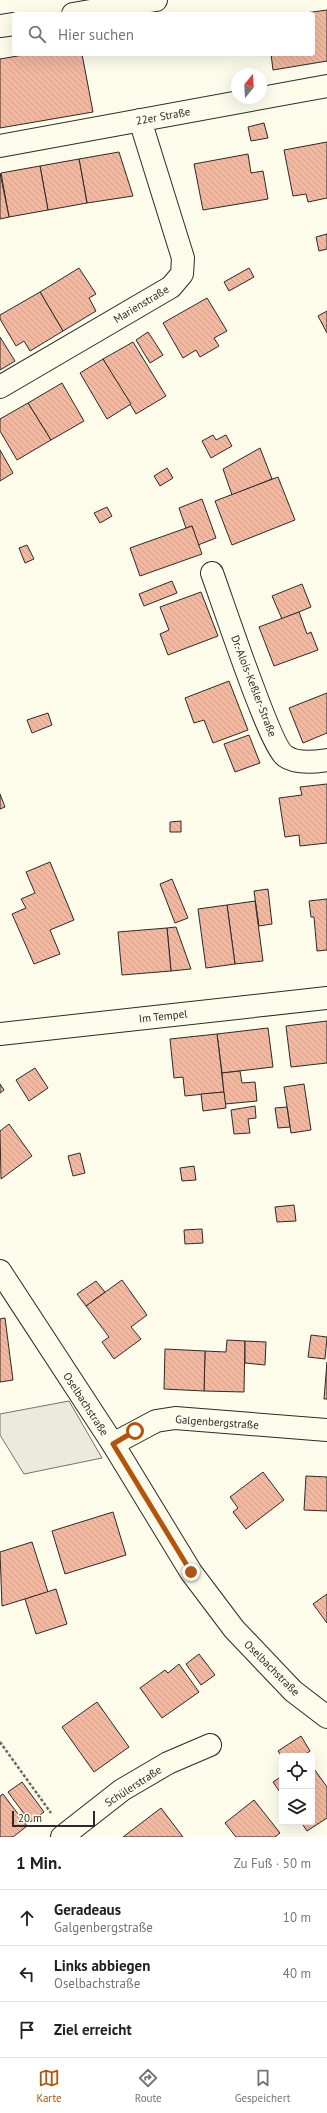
<!DOCTYPE html>
<html lang="de">
<head>
<meta charset="utf-8">
<style>
  :root { --surface:#fff; --page:#f2f2f2; --text:#202124; --muted:#757577; --line:#e0e0e0; --accent:#b45309 }
  body { margin:0; font-family:"PT Sans",sans-serif; background:var(--page); color:var(--text) }
  .controls { position:absolute; right:12px; bottom:12px; display:grid; overflow:hidden; border-radius:4px; box-shadow:0 4px 16px #0002 }
  .controls button { width:36px; height:36px; display:grid; place-items:center; padding:0; border:0; border-bottom:1px solid var(--line); background:var(--surface); color:var(--text); font:20px sans-serif }
  .compass { position:absolute; left:231px; top:68px; width:36px; height:36px; border-radius:50%; background:var(--surface); box-shadow:0 4px 16px #0002; rotate:18deg }
  .scale { position:absolute; left:12px; bottom:10px; width:83px; box-sizing:border-box; padding-left:4px; border:2px solid #2b2b2b; border-top:0; font-size:11px; line-height:14px; white-space:nowrap; color:#2b2b2b; -webkit-text-stroke:3px #fdfbea; paint-order:stroke }
  .stop { position:absolute; width:12px; height:12px; margin:-9px; border:3px solid #b45309; border-radius:50%; background:#fff }
  .stop.end { background:#b45309; border-color:#fff; box-shadow:0 1px 4px #0008 }
  .list { margin:0; padding:0; list-style:none }
  h2 { display:flex; justify-content:space-between; align-items:center; height:52px; margin:0; padding:0 16px; font-size:17px }
  h2 small { font-size:13px; font-weight:400; color:var(--muted) }
  .list li { display:grid; grid-template-columns:26px 1fr auto; gap:12px; align-items:center; box-sizing:border-box; height:56px; padding:0 16px; border-top:1px solid var(--line) }
  .list b { display:block; font-size:15px; white-space:nowrap }
  .list p { margin:0; font-size:13px; white-space:nowrap; color:var(--muted) }
  .list em { font-size:13px; font-style:normal; color:var(--muted) }
  .icon { flex:none; width:22px; height:22px; fill:none; stroke:currentColor; stroke-width:2; stroke-linecap:round; stroke-linejoin:round }
  .map { position:relative; flex:none; width:327px; height:1837px; overflow:hidden }
  .search { position:absolute; background:var(--surface); box-shadow:0 4px 16px #0002; left:12px; right:12px; top:12px; height:44px; display:flex; align-items:center; gap:10px; box-sizing:border-box; padding:0 14px; border-radius:4px; color:var(--muted); font-size:15px }
  .sheet { height:220px; background:var(--surface) }
  nav { display:flex; justify-content:space-around; align-items:center; box-sizing:border-box; height:56px; border-top:1px solid var(--line); background:var(--surface); font-size:11px; color:var(--muted) }
  nav a { display:grid; justify-items:center; gap:2px }
  nav .on { color:var(--accent) }
  .map>svg:first-child { display:block }
</style>
</head>
<body>
<div class="map">
<svg width="327" height="1837" viewBox="0 0 327 1837">
  <defs>
    <pattern id="building-back-hatch" width="6" height="6" patternUnits="userSpaceOnUse"><rect width="6" height="6" fill="#f2b8a0"/><path d="M-1 5l2 2M0 0l6 6M5-1l2 2" fill="none" stroke="#d09e8a"/></pattern>
  </defs>
  <rect width="100%" height="100%" fill="#fdfbea"/>
  <!-- parking -->
  <path fill="#eceadb" stroke="#74746e" d="M69 1401 102 1458 24 1474 0 1435V1414Z"/>
  <!-- building -->
  <g fill="url(#building-back-hatch)" stroke="#2b2b2b">
    <path d="M327 10V61L273 70 271 54H313V14H298Z"/>
    <path d="M29 54H82L93 112 0 128V59Z"/>
    <path d="M264 123 268 138 251 141 248 127Z"/>
    <path d="M327 142V198L308 202 306 194 293 196 284 150Z"/>
    <path d="M119 152 133 196 87 203 79 159Z"/>
    <path d="M248 154 251 173 263 171 268 199 203 210 194 164Z"/>
    <path d="M79 159 87 203 48 210 40 166Z"/>
    <path d="M40 166 48 210 9 217 1 173Z"/>
    <path d="M0 173 9 217 0 219Z"/>
    <path d="M327 234V249L319 251 316 237Z"/>
    <path d="M79 268 96 294 89 298 96 311 63 331 40 292Z"/>
    <path d="M249 268 254 277 229 291 224 282Z"/>
    <path d="M40 292 63 331 30 351 24 341 16 346 0 319V315Z"/>
    <path d="M207 298 227 331 214 338 219 346 200 357 196 350 183 358 163 323Z"/>
    <path d="M327 311V333L318 316Z"/>
    <path d="M148 332 163 355 150 363 136 340Z"/>
    <path d="M0 337 15 361 0 370Z"/>
    <path d="M133 342 166 396 136 414 103 359Z"/>
    <path d="M103 359 131 404 107 419 80 373Z"/>
    <path d="M62 383 84 421 51 440 28 403Z"/>
    <path d="M28 403 51 440 17 460 0 431V419Z"/>
    <path d="M213 435 216 440 226 435 232 446 211 458 202 441Z"/>
    <path d="M260 448 272 479 232 495 223 469Z"/>
    <path d="M0 450 13 473 0 481Z"/>
    <path d="M167 468 173 478 160 486 154 476Z"/>
    <path d="M278 477 295 520 232 545 215 501Z"/>
    <path d="M202 499 216 538 198 545 192 526 186 528 179 508Z"/>
    <path d="M107 507 112 516 100 523 94 513Z"/>
    <path d="M192 526 202 554 140 576 130 548Z"/>
    <path d="M27 545 34 559 25 563 19 548Z"/>
    <path d="M172 581 177 593 144 606 139 594Z"/>
    <path d="M302 584 311 607 282 619 272 596Z"/>
    <path d="M201 592 218 636 168 655 160 634 169 630 160 607Z"/>
    <path d="M299 612 307 634 311 632 318 650 274 666 259 627Z"/>
    <path d="M229 681 248 730 213 743 204 720 194 723 185 698Z"/>
    <path d="M327 693V733L303 743 289 708Z"/>
    <path d="M48 713 52 725 32 733 27 720Z"/>
    <path d="M249 735 260 763 235 772 224 744Z"/>
    <path d="M327 784V843L300 846 299 835 285 837 279 798 302 795 300 787Z"/>
    <path d="M0 794 5 807 0 809Z"/>
    <path d="M181 821V832H170V822Z"/>
    <path d="M50 862 74 920 50 930 60 954 34 964 12 914 26 908 21 899 35 893 26 872Z"/>
    <path d="M172 879 188 918 175 923 160 884Z"/>
    <path d="M268 889 272 924 259 926 254 891Z"/>
    <path d="M327 899V950L317 951 314 917H311L309 901Z"/>
    <path d="M255 901 263 961 235 964 227 905Z"/>
    <path d="M227 905 235 964 206 968 198 909Z"/>
    <path d="M176 927 191 969 171 971 167 928Z"/>
    <path d="M167 928 171 971 122 975 118 932Z"/>
    <path d="M327 1021V1063L291 1067 286 1026Z"/>
    <path d="M268 1028 273 1067 222 1073 217 1034Z"/>
    <path d="M217 1034 224 1092 185 1096 183 1077 174 1078 170 1039Z"/>
    <path d="M35 1068 48 1088 29 1101 16 1080Z"/>
    <path d="M240 1071 242 1083 255 1082 257 1101 225 1104 222 1073Z"/>
    <path d="M0 1084 4 1090 0 1093Z"/>
    <path d="M304 1084 311 1130 291 1133 284 1087Z"/>
    <path d="M224 1092 226 1108 203 1111 201 1094Z"/>
    <path d="M255 1106 256 1118 248 1119 250 1133 234 1134 231 1110Z"/>
    <path d="M287 1107 290 1127 278 1128 275 1108Z"/>
    <path d="M9 1124 32 1156 1 1179 0 1131Z"/>
    <path d="M80 1153 85 1173 73 1176 68 1156Z"/>
    <path d="M194 1166 196 1180 182 1181 180 1168Z"/>
    <path d="M294 1205 296 1221 277 1222 275 1207Z"/>
    <path d="M202 1229 203 1243 185 1244 184 1230Z"/>
    <path d="M122 1280 147 1315 131 1327 141 1339 114 1359 102 1342 109 1337 86 1306Z"/>
    <path d="M96 1281 105 1292 86 1306 77 1294Z"/>
    <path d="M5 1318 13 1380 0 1382V1319Z"/>
    <path d="M311 1335 327 1337 325 1359 308 1357Z"/>
    <path d="M227 1340 245 1341 244 1392 204 1391 205 1351 226 1352Z"/>
    <path d="M245 1341 266 1342 265 1365 245 1363Z"/>
    <path d="M165 1349 205 1351 204 1391 164 1389Z"/>
    <path d="M327 1362V1399H324Z"/>
    <path d="M263 1472 284 1500 246 1529 233 1512 238 1508 230 1497Z"/>
    <path d="M306 1476 327 1477V1511L304 1510Z"/>
    <path d="M113 1512 126 1555 65 1574 52 1531Z"/>
    <path d="M32 1542 48 1592 2 1606 0 1552Z"/>
    <path d="M56 1589 67 1624 36 1634 25 1599Z"/>
    <path d="M327 1594V1623L313 1604Z"/>
    <path d="M199 1654 215 1675 201 1685 186 1664Z"/>
    <path d="M179 1664 199 1692 162 1718 140 1688 165 1670 168 1673Z"/>
    <path d="M97 1702 129 1747 94 1772 62 1727Z"/>
    <path d="M301 1736 310 1751 303 1756 282 1757 278 1751Z"/>
    <path d="M312 1766 327 1787V1818L307 1831 301 1822H312Z"/>
    <path d="M282 1776V1795L273 1782Z"/>
    <path d="M22 1782 44 1812 30 1822 8 1792Z"/>
    <path d="M3 1794 27 1826 13 1837H0V1796Z"/>
    <path d="M254 1800 280 1833 275 1837H236L225 1823Z"/>
    <path d="M161 1808 183 1837H123Z"/>
  </g>
  <g fill="none" stroke-linecap="round" stroke-linejoin="round">
    <defs>
      <g id="minor">
        <path d="M73 14 156 0"/>
        <path d="M0 26 14 24"/>
        <path d="M0 146 327 86"/>
        <path d="M0 387 171 287 182 274 183 258 140 120"/>
        <path d="M212 573C222 600 270 746 285 756 296 764 315 762 327 760"/>
        <path d="M0 1034 327 998"/>
        <path d="M0 1271 113 1444 191 1572 234 1629 293 1691 327 1717"/>
        <path d="M113 1444 156 1421 175 1418 327 1430"/>
        <path d="M62 1837 122 1790 168 1763 210 1745"/>
      </g>
    </defs>
    <!-- minor casing -->
    <use href="#minor" stroke="#2b2b2b" stroke-width="24"/>
    <!-- path -->
    <path stroke="#6a6964" stroke-width="2.5" stroke-dasharray="3 2" stroke-linecap="butt" d="M0 1742 51 1813"/>
    <!-- minor -->
    <use href="#minor" stroke="#fdfbea" stroke-width="22"/>
  </g>
  <g fill="none" stroke-linecap="round" stroke-linejoin="round">
    <!-- route -->
    <path stroke="#b45309" stroke-width="5" d="M135 1431 113 1444 191 1572"/>
  </g>
  <g text-anchor="middle" stroke-width="3" stroke-linejoin="round" paint-order="stroke">
    <!-- street labels -->
    <g font-size="11" fill="#2b2b2b" stroke="#fdfbea">
      <text transform="translate(163 116) rotate(-10)" y="4">22er Straße</text>
      <text transform="translate(141 304) rotate(-31)" y="4">Marienstraße</text>
      <text transform="translate(254 686) rotate(69)" y="4">Dr.-Alois-Keßler-Straße</text>
      <text transform="translate(163 1016) rotate(-6)" y="4">Im Tempel</text>
      <text transform="translate(86 1404) rotate(57)" y="4">Oselbachstraße</text>
      <text transform="translate(217 1422) rotate(4)" y="4">Galgenbergstraße</text>
      <text transform="translate(272 1668) rotate(45)" y="4">Oselbachstraße</text>
      <text transform="translate(133 1786) rotate(-33)" y="4">Schülerstraße</text>
    </g>
  </g>
</svg>
<div class="controls">
<button><svg class="icon" aria-label="locate" viewBox="0 0 24 24"><circle cx="12" cy="12" r="6"/><path d="M12 2v4M12 18v4M2 12h4M18 12h4"/></svg></button>
<button><svg class="icon" aria-label="layers" viewBox="0 0 24 24"><path d="M12 4l9 5-9 5-9-5zM3 14l9 5 9-5"/></svg></button>
</div>
<svg class="compass" viewBox="-18 -18 36 36"><path d="M0-13l5 13h-10z" fill="#e53935"/><path d="M0 13l5-13h-10z" fill="#757577"/></svg>
<div class="scale">20 m</div>
<div class="stop" style="left:135px;top:1431px"></div>
<div class="stop end" style="left:191px;top:1572px"></div>
<div class="search"><svg class="icon" aria-label="search" viewBox="0 0 24 24"><circle cx="10" cy="10" r="6"/><path d="M15 15l6 6"/></svg>Hier suchen</div>
</div>
<section class="sheet">
<h2>1 Min.<small>Zu Fuß · 50 m</small></h2>
<ul class="list">
<li><svg class="icon" aria-label="ahead" viewBox="0 0 24 24"><path d="M12 20V5M6 11l6-6 6 6"/></svg><div><b>Geradeaus</b><p>Galgenbergstraße</p></div><em>10 m</em></li>
<li><svg class="icon" aria-label="left" viewBox="0 0 24 24"><path d="M17 20v-9H6M10 6l-5 5 5 5"/></svg><div><b>Links abbiegen</b><p>Oselbachstraße</p></div><em>40 m</em></li>
<li><svg class="icon" aria-label="arrive" viewBox="0 0 24 24"><path d="M6 21V4h12l-3 4 3 4H6"/></svg><div><b>Ziel erreicht</b></div></li>
</ul>
</section>
<nav>
<a class="on"><svg class="icon" aria-label="map" viewBox="0 0 24 24"><path d="M3 6l6-2 6 2 6-2v14l-6 2-6-2-6 2zM9 4v14M15 6v14"/></svg>Karte</a>
<a><svg class="icon" aria-label="directions" viewBox="0 0 24 24"><path d="M12 3l9 9-9 9-9-9zM9 14v-3h6M13 9l2 2-2 2"/></svg>Route</a>
<a><svg class="icon" aria-label="saved" viewBox="0 0 24 24"><path d="M7 4h10v16l-5-4-5 4z"/></svg>Gespeichert</a>
</nav>
</body>
</html>
